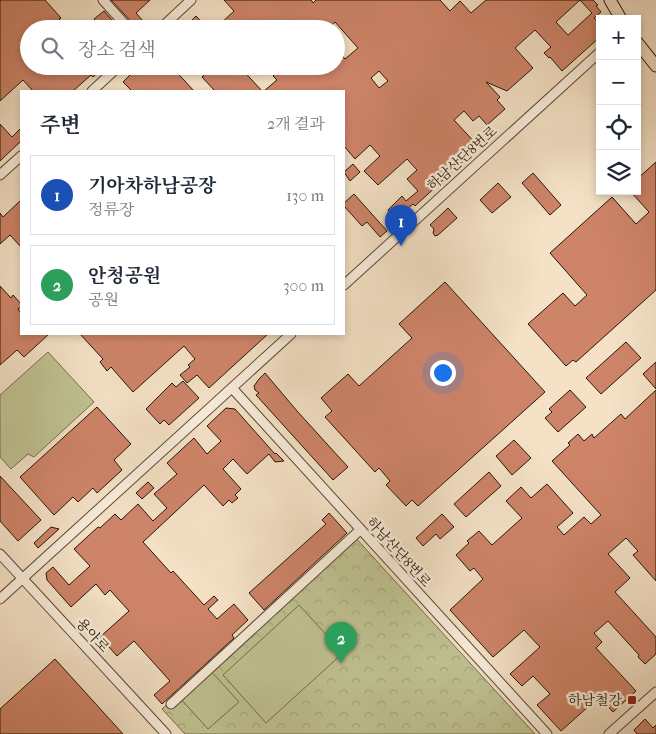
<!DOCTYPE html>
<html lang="ko">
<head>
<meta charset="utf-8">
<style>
  :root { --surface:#fff; --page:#f6f6f7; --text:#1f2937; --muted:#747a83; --line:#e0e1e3; --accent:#db2777 }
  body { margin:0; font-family:"IM FELL French Canon","Noto Serif KR",serif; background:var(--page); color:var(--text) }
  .controls { position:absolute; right:15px; top:15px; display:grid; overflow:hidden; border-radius:0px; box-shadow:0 2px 8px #0003 }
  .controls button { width:45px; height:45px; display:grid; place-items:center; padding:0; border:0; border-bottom:1px solid var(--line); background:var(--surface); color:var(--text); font:25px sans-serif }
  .you { position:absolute; left:442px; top:372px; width:18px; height:18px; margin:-12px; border:4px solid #fff; border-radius:50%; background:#1a73e8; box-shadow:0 0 0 8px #1a73e833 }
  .badge { display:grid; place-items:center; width:32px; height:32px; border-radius:50%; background:var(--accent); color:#fff; font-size:16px; font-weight:700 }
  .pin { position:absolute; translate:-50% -41px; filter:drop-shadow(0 1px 2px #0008) }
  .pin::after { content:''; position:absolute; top:26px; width:18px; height:15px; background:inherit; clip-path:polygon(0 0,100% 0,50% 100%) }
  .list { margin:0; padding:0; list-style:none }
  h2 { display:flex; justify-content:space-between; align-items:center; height:65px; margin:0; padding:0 20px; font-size:21px }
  h2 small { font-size:16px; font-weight:400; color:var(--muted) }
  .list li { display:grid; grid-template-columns:32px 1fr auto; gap:15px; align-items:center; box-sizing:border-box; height:80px; margin:0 10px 10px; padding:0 10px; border:1px solid var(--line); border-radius:0px }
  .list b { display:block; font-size:19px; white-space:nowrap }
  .list p { margin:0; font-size:16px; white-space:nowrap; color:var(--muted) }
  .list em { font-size:16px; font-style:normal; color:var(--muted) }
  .icon { flex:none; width:28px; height:28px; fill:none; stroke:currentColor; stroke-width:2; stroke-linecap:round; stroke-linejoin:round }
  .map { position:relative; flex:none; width:656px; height:734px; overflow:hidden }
  .search { position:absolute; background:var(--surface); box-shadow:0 2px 8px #0003; left:20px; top:20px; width:325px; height:55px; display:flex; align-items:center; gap:12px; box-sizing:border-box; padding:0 18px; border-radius:28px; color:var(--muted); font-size:19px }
  .panel { position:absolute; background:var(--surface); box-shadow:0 2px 8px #0003; left:20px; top:90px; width:325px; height:245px; border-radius:0px }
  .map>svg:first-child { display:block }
</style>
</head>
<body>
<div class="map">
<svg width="656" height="734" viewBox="0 0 656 734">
  <defs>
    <pattern id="park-crowns" width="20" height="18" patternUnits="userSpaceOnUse" patternTransform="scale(1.25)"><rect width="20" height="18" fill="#c0c292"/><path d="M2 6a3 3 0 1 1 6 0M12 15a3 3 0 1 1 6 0" fill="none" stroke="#a5a67c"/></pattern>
  </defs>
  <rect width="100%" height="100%" fill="#f4e1c6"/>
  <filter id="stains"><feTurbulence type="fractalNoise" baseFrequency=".004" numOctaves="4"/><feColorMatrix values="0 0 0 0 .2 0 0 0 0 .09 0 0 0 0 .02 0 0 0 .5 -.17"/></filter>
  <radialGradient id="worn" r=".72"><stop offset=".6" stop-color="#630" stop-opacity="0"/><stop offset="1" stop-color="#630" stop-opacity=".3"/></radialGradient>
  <!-- park -->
  <path fill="url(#park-crowns)" stroke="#746c4c" d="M352 534 535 734H185L162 709Z"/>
  <!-- pitch -->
  <g fill="#c0c292" stroke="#746c4c">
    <path d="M48 352 94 402 34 457 28 454 11 469 0 457V395Z"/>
    <path d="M299 605 343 653 266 723 223 675Z"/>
    <path d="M210 670 239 702 208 729 180 698Z"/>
  </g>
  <!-- building -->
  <g fill="#ce8469" stroke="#281605" fill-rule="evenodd">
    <path d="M0 0H45L61 18 59 19 68 29H29V66H105L93 77 91 75 73 91H33L23 80 0 101Z"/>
    <path d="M111 0H150L136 13 150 29H138Z"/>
    <path d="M224 0H311L313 3 316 0H440L450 11 460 1 471 13 486 0H593L598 5 596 6 601 12 594 18 600 24V37L562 71 550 57 549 58 544 53 551 47 535 30 515 48 533 68 507 91 486 82 500 97 497 100 505 109 487 125 479 116 473 121 464 111 454 120 479 147 415 206 413 204 396 219 388 210 402 196 406 201 418 191 407 179 417 170 407 159 378 185 364 171 380 156 370 145 355 159 344 146V91H264L277 80 273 76 283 67 287 71 292 66H336V49L345 59 358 48 335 22 328 29H296L294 26 291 29H221L218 26 234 11ZM580 0 592 13 568 35 556 22ZM379 71 388 81 379 88 371 78Z"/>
    <path d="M104 11 110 18 120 29H104L100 26 94 19Z"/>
    <path d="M196 16 204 25 199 29H197L194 25 193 27 194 29H178L187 21 189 23Z"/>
    <path d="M139 66H171L194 91H132L123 82Z"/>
    <path d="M214 66H239L262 91H215L202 77Z"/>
    <path d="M0 124 12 137 21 128V141L0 161Z"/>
    <path d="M656 162V290L576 362 573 360 566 366 528 324 563 293 575 306 587 295 550 253 612 197 636 224 649 212 630 191H637V179Z"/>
    <path d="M353 164 360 172 350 181 344 172Z"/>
    <path d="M533 173 561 205 550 215 522 183Z"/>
    <path d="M498 183 511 197 492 213 480 200Z"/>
    <path d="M354 194 387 231 380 237 367 222 362 226 344 206V203Z"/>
    <path d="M21 200V247L10 235 0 244V213L3 217Z"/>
    <path d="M448 208 457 218 438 235 435 236 433 233 434 229 430 225Z"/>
    <path d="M445 282 545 392 418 506 412 500 406 506 386 485 390 481 379 468 375 472 325 417 332 411 321 398 348 374 359 386 412 338 399 324Z"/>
    <path d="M0 286 11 298 13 295 21 304V307L18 309 21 313V334H49L24 357 17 350 0 365Z"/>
    <path d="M80 334H268L209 388 197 375 187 383 180 375 190 367 188 365 195 359 184 346 133 392 111 367 107 371 100 362 103 359Z"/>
    <path d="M626 342 641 358 601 394 586 378Z"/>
    <path d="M656 362V389L643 374Z"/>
    <path d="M265 373 297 411 348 467 333 480 256 395 259 393 255 390 254 386 259 379Z"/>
    <path d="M183 381 199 398 169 425 164 420 160 424 146 409 172 383 176 387Z"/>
    <path d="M570 390 586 407 558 432 545 418 552 412 549 409Z"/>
    <path d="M656 390V581L633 555 638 551 626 538 608 554 630 578 615 592 656 637V654L645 664 638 657 639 655 608 621 594 633 602 642 596 648 636 691 613 712 599 697 561 731 537 705 550 694 533 676 522 686 510 674 540 647 524 630 493 657 450 610 483 579 474 568 470 571 456 555 469 543 467 541 479 531 492 545 522 518 506 501 521 487 531 498 547 484 573 513 557 527 564 535 584 517 591 524 601 515 552 461 570 445 568 443 578 434 584 441 592 434 594 438 621 414 625 419Z"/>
    <path d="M97 407 131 444 114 460 122 470 97 493 93 488 78 502 73 497 54 515 20 477Z"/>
    <path d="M226 408 235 409 275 454 276 453 284 461 275 462 269 454 247 474 233 459 223 469 241 489 235 495 238 498 232 503 229 500 223 506 204 485 143 542 171 573 173 571 204 605 214 596 218 600 208 609 217 619 234 604 248 620 232 635 234 638 162 704 154 695 170 681 134 641 117 656 100 637 129 611 110 590 105 595 96 584 71 607 47 580 46 573 53 567 69 585 90 566 74 549 98 527 100 528 115 514 121 520 138 504 153 521 167 508 154 494 177 474 167 463 194 438 207 454 221 441 207 426Z"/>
    <path d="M514 440 531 458 512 475 496 456Z"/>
    <path d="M489 472 501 486 466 517 454 504Z"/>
    <path d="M0 476 41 520 18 541 0 521Z"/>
    <path d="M148 482 154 488 142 499 136 493Z"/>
    <path d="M329 513 347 533 264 610 249 593 326 524 322 520Z"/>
    <path d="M442 514 454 527 440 539 436 534 423 546 416 538Z"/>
    <path d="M51 527 59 529 38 548 34 543Z"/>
    <path d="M55 659 123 734H0V709Z"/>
    <path d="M645 719 653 728 656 725V734H637L634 730Z"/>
  </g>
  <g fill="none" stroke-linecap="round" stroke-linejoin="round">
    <defs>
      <g id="minor">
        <path d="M103 0 129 29"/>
        <path d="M160 29 191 0"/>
        <path d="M92 91 119 66"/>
        <path d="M0 175 21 156"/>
        <path d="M344 285 600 52"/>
        <path d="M232 388 547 734"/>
        <path d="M0 554 166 734"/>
        <path d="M0 599 291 334"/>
        <path d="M171 704 360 530"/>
        <path d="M609 734 656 692"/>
      </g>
      <g id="major">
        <path d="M610 0 621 19"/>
        <path d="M637 42 656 66"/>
      </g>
    </defs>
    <!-- minor casing -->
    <use href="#minor" stroke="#5b4935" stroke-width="11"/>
    <!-- major casing -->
    <use href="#major" stroke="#281605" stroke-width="13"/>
    <!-- minor -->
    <use href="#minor" stroke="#f8ecda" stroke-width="9"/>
    <!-- major -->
    <use href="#major" stroke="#f4e1c6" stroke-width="11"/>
  </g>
  <!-- markers -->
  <rect fill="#8f2418" stroke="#f8ecda" stroke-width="2" x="627" y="695" width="10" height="10" rx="2.5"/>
  <g text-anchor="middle" stroke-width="5" stroke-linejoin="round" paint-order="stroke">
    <!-- street labels -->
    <g font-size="14" fill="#281605" stroke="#f8ecda">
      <text transform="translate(462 158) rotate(-42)" y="5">하남산단8번로</text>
      <text transform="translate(399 552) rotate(48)" y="5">하남산단8번로</text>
      <text transform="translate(93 635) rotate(47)" y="5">용아로</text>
    </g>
    <!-- poi labels -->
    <g font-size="14" fill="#281605" stroke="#f8ecda" text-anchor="end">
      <text x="622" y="705">하남철강</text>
    </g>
  </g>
  <rect width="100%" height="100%" filter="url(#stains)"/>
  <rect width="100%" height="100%" fill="url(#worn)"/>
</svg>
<div class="controls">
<button>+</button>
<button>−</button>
<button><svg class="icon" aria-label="locate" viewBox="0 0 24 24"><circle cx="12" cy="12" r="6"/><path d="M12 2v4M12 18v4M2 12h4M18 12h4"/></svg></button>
<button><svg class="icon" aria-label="layers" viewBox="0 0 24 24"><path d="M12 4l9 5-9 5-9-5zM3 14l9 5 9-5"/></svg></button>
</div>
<div class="you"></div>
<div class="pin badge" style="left:401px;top:246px;background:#1a4fb4">1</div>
<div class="pin badge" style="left:341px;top:663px;background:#2e9e5b">2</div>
<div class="search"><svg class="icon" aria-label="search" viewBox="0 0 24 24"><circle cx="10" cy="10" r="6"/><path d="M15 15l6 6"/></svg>장소 검색</div>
<section class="panel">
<h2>주변<small>2개 결과</small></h2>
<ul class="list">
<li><span class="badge" style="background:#1a4fb4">1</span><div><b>기아차하남공장</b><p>정류장</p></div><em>130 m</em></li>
<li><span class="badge" style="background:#2e9e5b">2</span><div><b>안청공원</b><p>공원</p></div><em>300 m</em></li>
</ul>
</section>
</div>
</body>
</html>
